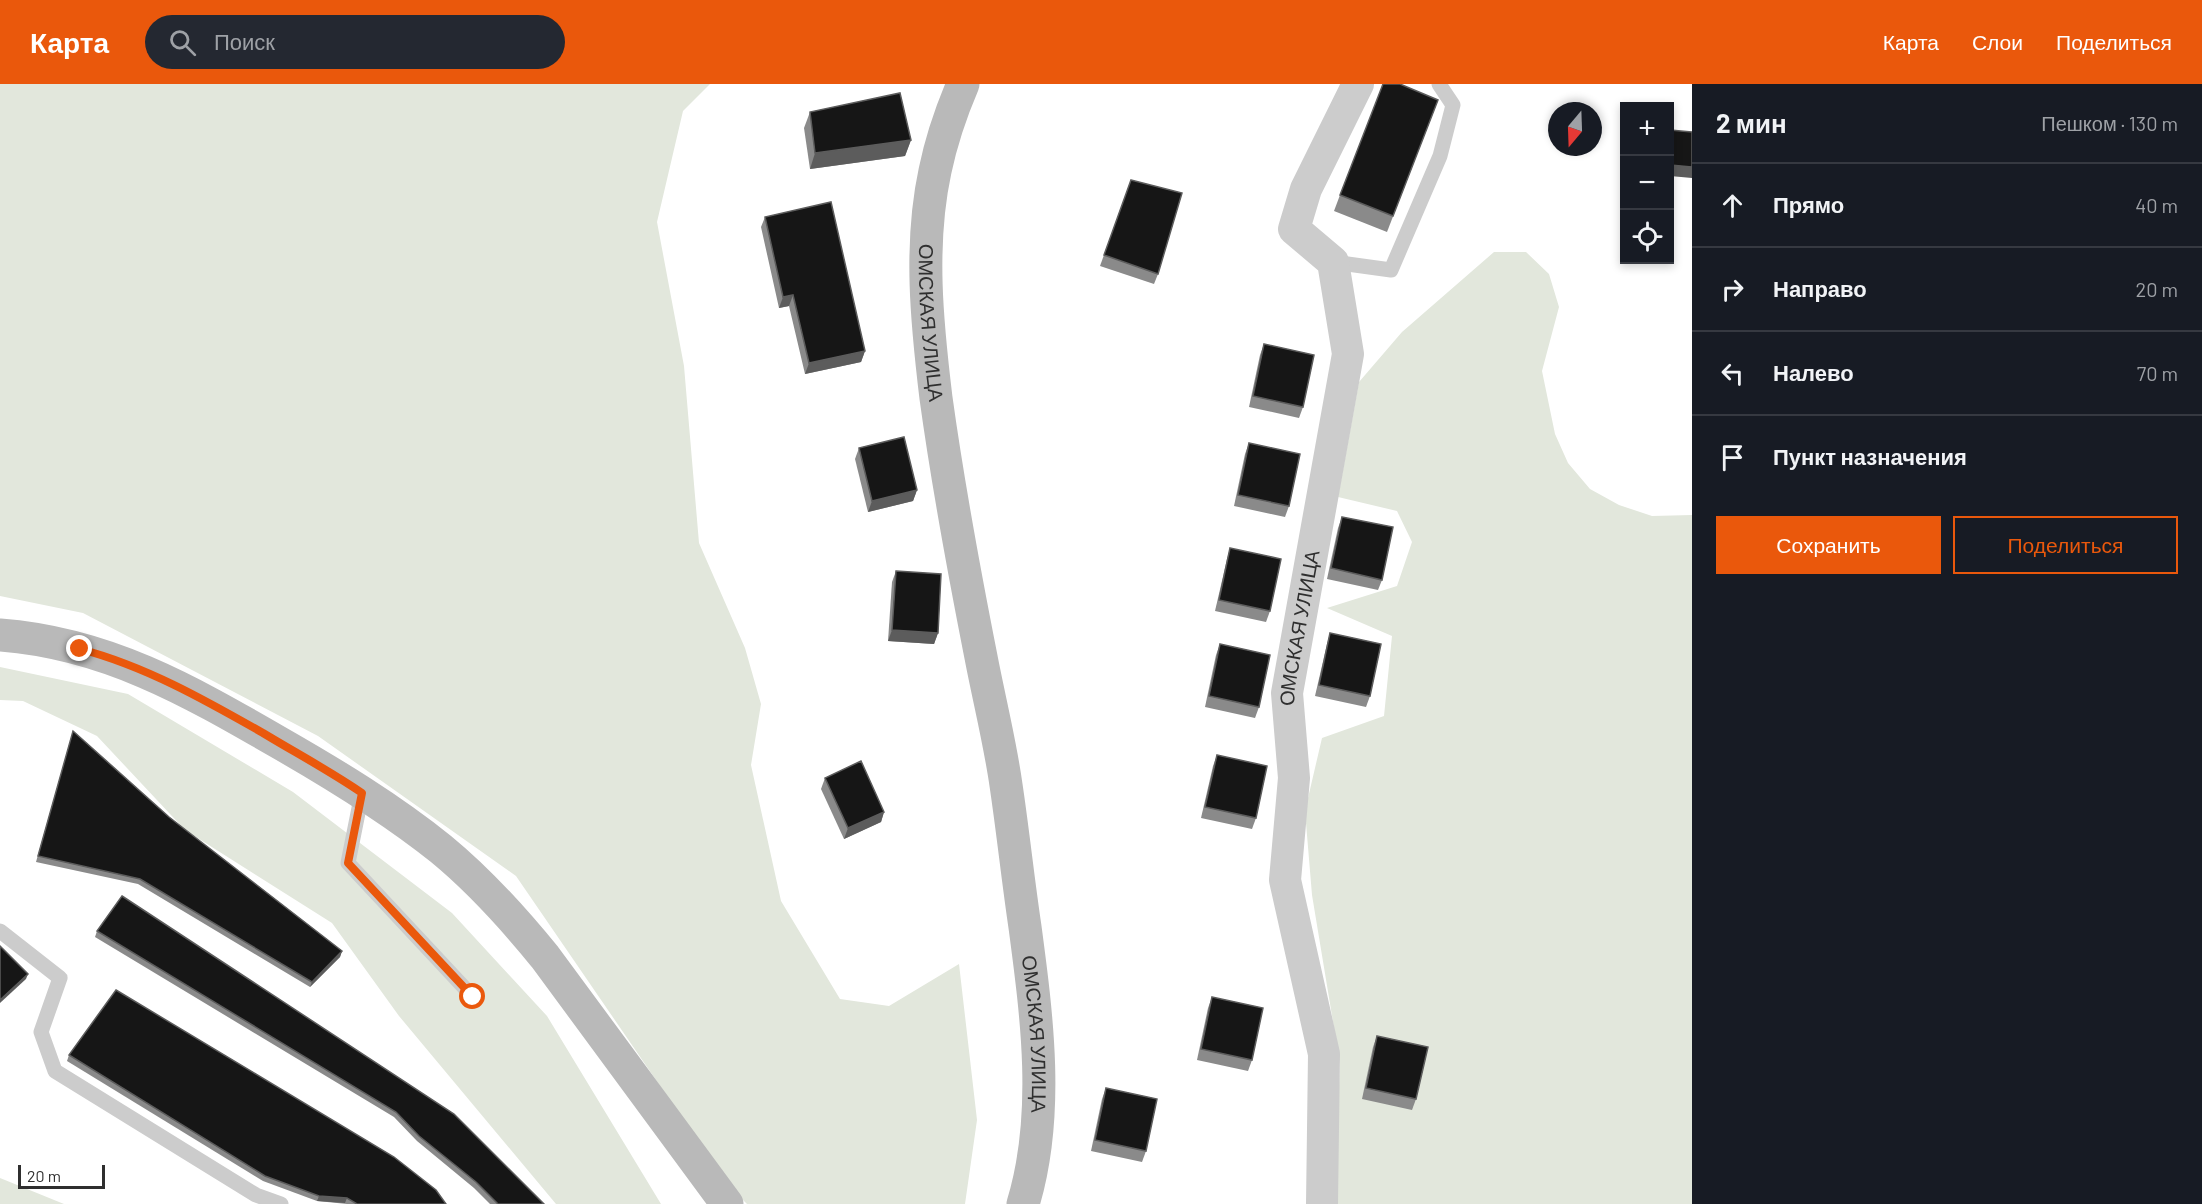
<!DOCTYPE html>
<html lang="ru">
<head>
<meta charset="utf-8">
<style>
  :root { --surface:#171b24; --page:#242831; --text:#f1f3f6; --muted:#9ea1a6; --line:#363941; --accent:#ea580c }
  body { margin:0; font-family:Barlow,sans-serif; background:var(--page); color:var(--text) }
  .controls { position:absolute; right:18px; top:18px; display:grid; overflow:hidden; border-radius:0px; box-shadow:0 3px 9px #0003 }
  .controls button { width:54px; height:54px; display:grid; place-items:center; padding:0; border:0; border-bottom:2px solid var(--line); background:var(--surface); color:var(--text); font:30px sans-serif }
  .compass { position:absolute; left:1548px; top:18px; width:54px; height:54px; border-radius:50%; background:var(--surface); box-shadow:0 3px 9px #0003; rotate:199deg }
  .scale { position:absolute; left:18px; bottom:15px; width:87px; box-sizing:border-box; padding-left:6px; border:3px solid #2f2f2f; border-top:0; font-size:16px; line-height:21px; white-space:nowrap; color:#2f2f2f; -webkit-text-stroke:4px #fff; paint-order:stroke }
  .stop { position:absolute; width:18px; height:18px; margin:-14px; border:4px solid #ea580c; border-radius:50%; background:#fff }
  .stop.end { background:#ea580c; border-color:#fff; box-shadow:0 2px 6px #0008 }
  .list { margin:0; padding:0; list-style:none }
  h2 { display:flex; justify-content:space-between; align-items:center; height:78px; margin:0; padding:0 24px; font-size:26px }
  h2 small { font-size:20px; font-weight:400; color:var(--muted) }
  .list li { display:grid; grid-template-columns:39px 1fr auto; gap:18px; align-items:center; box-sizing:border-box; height:84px; padding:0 24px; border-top:2px solid var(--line) }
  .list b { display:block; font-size:22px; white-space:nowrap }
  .list em { font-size:20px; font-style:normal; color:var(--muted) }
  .actions { display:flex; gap:12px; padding:18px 24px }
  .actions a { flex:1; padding:14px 0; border:2px solid var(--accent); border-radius:0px; text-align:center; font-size:21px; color:var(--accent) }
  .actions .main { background:var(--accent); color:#fff }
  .icon { flex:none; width:33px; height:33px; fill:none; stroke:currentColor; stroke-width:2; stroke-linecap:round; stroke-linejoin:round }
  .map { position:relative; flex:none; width:1692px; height:1120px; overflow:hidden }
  header { display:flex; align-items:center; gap:36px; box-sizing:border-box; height:84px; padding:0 30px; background:var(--accent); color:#fff }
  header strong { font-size:28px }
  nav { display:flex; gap:33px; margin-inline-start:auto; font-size:21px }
  .search { width:420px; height:54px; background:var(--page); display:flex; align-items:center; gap:15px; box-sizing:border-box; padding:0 21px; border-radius:33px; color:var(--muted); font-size:22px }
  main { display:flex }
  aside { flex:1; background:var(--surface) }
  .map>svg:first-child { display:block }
</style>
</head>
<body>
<header>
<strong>Карта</strong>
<div class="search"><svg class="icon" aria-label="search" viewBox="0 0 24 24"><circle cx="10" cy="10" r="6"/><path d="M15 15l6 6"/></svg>Поиск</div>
<nav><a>Карта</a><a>Слои</a><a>Поделиться</a></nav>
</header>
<main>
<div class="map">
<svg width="1692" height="1120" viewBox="0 0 1692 1120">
  <rect width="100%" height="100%" fill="#fff"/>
  <!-- green -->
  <g fill="#e2e7dc">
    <path d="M0 0H710L683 27 657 138 684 282 699 459 745 564 761 620 751 681 781 817 840 915 889 922 959 880 977 1036 965 1120H747L728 1101 516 792 318 652 83 529 0 512Z"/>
    <path d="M1494 168H1526L1549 190 1559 223 1542 287 1555 350 1568 379 1590 405 1619 421 1652 432 1692 431V1120H1334L1340 980 1312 811 1305 727 1322 654 1384 632 1392 552 1327 524 1397 502 1412 458 1397 427 1338 413 1359 298 1402 248Z"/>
    <path d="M0 583 128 610 293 708 452 829 547 932 661 1120H556L399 932 332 839 185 746 97 652 23 617 0 616Z"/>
    <path d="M0 1094 64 1120H0Z"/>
  </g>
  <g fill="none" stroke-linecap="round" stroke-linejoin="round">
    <!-- lane -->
    <g stroke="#ccc" stroke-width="15">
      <path d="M1333 178 1391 186 1440 72 1453 21 1439 0"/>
      <path d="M362 709 348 779 473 913"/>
      <path d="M0 847 60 894 41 948 55 987 256 1111 281 1120"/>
    </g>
    <!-- street -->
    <path stroke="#ccc" stroke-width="32" id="s1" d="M1322 1120 1324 970 1285 796 1294 694 1287 609 1348 270 1333 178 1294 145 1306 105 1358 0"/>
    <!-- secondary -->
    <g stroke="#b9b9b9" stroke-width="33">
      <path id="s2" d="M963 0C951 28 941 58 935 87 919 161 927 240 936 314 948 401 964 487 981 573 989 615 1000 658 1006 701 1013 748 1018 796 1025 843 1037 933 1050 1031 1023 1120"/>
      <path d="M0 551C106 559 188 606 278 658 334 690 390 724 441 765 480 797 514 835 545 873L727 1120"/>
    </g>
  </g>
  <!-- wall -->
  <g fill="#8a8a8a">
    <path d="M1438 16 1387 148 1334 127 1340 111Z"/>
    <path d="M810 28 911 56 905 72 810 85 804 44Z"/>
    <path d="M1131 96 1158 190 1154 200 1100 182Z"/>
    <path d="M765 133 865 267 861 278 805 290 789 222 779 224 761 143Z"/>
    <path d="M1264 260 1303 323 1299 334 1249 323 1260 271Z"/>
    <path d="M1249 359 1289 422 1285 433 1234 422 1245 370Z"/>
    <path d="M859 364 917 406 913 417 868 428 855 375Z"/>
    <path d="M1342 433 1382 496 1378 506 1327 495 1338 444Z"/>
    <path d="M1230 464 1270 527 1266 538 1215 527 1227 475Z"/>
    <path d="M896 487 938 549 934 560 888 557 892 498Z"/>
    <path d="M1330 549 1370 612 1366 623 1315 612 1327 560Z"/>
    <path d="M1220 560 1259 623 1255 634 1205 623 1216 571Z"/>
    <path d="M73 647 169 733 342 867 340 873 310 903 138 800 36 778Z"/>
    <path d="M1217 671 1256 734 1252 745 1201 734 1213 682Z"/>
    <path d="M825 694 884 728 881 738 844 755 821 705Z"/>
    <path d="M122 812 544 1120H490L474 1104 417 1057 394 1033 95 853 97 847Z"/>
    <path d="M1212 913 1252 976 1248 987 1197 976 1208 924Z"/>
    <path d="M1377 952 1416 1015 1412 1026 1362 1015 1373 963Z"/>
    <path d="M69 971 446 1120H347L317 1117 263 1097 67 977Z"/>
    <path d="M1106 1004 1146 1067 1142 1078 1091 1067 1102 1015Z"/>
  </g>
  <!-- shaded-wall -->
  <g fill="#5c5c5c">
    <path d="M911 56 905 72 810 85 815 69Z"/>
    <path d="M1670 81 1692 83V94L1670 92Z"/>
    <path d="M793 211 789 222 779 224 783 213Z"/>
    <path d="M865 267 861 278 805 290 809 279Z"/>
    <path d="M917 406 913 417 868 428 872 417Z"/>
    <path d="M892 546 938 549 934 560 888 557Z"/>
    <path d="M884 728 881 738 844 755 848 744Z"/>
    <path d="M342 867 340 873 310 903 312 898Z"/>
    <path d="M28 890 26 895 0 919V916Z"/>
    <path d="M319 1112 347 1114 345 1119 317 1117Z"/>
  </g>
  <!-- building -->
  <g fill="#161616" stroke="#5c5c5c" stroke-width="1.5">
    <path d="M1383 0H1400L1438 16 1393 132 1340 111Z"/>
    <path d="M900 9 911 56 815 69 810 28Z"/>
    <path d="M1670 46 1692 48V83L1670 81Z"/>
    <path d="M1131 96 1182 109 1158 190 1104 171Z"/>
    <path d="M831 118 865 267 809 279 793 211 783 213 765 133Z"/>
    <path d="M1264 260 1314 271 1303 323 1253 312Z"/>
    <path d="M904 353 917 406 872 417 859 364Z"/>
    <path d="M1249 359 1300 370 1289 422 1238 411Z"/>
    <path d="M1342 433 1393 443 1382 496 1331 484Z"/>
    <path d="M1230 464 1281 475 1270 527 1219 516Z"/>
    <path d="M896 487 941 490 938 549 892 546Z"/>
    <path d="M1330 549 1381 560 1370 612 1319 601Z"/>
    <path d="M1220 560 1270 571 1259 623 1209 612Z"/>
    <path d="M73 647 169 733 342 867 312 898 140 795 38 772Z"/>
    <path d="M1217 671 1267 682 1256 734 1205 723Z"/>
    <path d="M861 677 884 728 848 744 825 694Z"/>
    <path d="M122 812 454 1030 544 1120H498L476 1098 419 1052 396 1028 97 847Z"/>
    <path d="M0 862 28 890 0 916Z"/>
    <path d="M116 906 394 1073 436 1106 446 1120H357L347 1114 319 1112 265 1092 69 971Z"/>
    <path d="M1212 913 1263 924 1252 976 1201 965Z"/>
    <path d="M1377 952 1428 963 1416 1015 1366 1004Z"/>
    <path d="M1106 1004 1157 1015 1146 1067 1095 1056Z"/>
  </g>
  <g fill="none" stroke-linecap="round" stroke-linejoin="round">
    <!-- route -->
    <path stroke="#ea580c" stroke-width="8" d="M80 565C145 582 205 616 263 649 296 669 330 687 362 709L348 779 473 913"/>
  </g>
  <g text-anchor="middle" stroke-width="6" stroke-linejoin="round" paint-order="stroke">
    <!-- street labels -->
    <g font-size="20" fill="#2f2f2f" stroke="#fff">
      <text dy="7" stroke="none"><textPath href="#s2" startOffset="244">ОМСКАЯ УЛИЦА</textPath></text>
      <text dy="7" stroke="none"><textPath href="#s1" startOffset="582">ОМСКАЯ УЛИЦА</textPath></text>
      <text dy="7" stroke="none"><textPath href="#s2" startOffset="964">ОМСКАЯ УЛИЦА</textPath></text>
    </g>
  </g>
</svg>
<div class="controls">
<button>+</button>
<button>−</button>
<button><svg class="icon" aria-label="locate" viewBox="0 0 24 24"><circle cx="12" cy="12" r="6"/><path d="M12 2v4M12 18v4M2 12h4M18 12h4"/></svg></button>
</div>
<svg class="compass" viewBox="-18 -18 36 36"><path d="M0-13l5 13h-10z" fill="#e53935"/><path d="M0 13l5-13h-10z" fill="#9ea1a6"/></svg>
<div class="scale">20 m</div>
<div class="stop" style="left:473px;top:913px"></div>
<div class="stop end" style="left:80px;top:565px"></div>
</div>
<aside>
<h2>2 мин<small>Пешком · 130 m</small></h2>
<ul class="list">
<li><svg class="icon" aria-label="ahead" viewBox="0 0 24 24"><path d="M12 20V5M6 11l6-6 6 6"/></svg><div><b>Прямо</b></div><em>40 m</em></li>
<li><svg class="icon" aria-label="right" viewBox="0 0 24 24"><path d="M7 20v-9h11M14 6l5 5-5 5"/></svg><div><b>Направо</b></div><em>20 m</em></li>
<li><svg class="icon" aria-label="left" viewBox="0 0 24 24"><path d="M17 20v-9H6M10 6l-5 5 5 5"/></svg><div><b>Налево</b></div><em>70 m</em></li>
<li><svg class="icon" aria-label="arrive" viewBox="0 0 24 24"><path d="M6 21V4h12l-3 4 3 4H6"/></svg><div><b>Пункт назначения</b></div></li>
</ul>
<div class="actions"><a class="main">Сохранить</a><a>Поделиться</a></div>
</aside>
</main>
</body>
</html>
